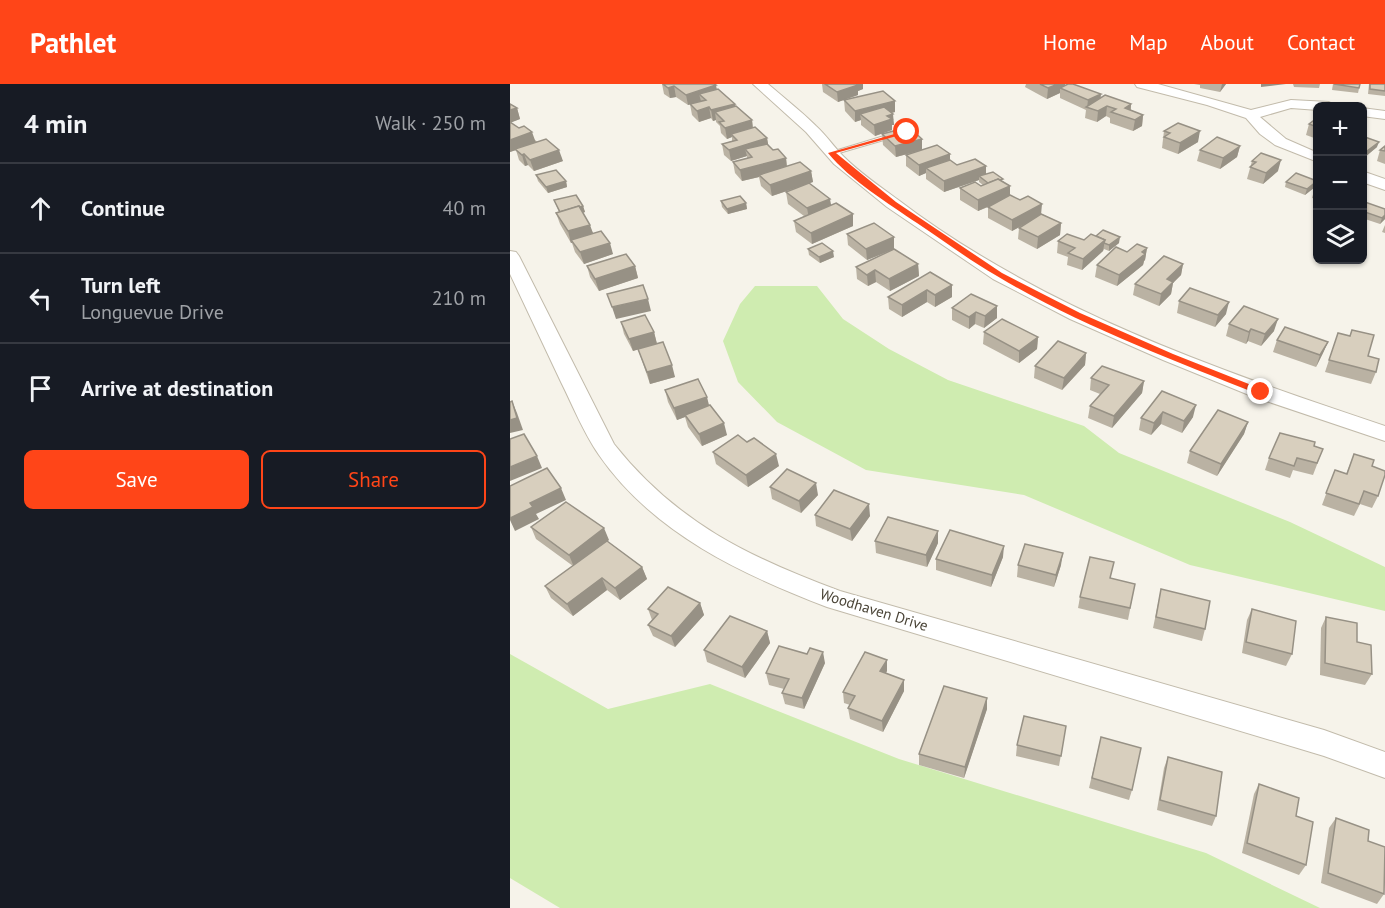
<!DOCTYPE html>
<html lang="en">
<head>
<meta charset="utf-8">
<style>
  :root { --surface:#171b24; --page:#20242c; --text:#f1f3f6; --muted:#9ea1a6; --line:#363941; --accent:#ff4518 }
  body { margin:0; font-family:"PT Sans",sans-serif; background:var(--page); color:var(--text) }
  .controls { position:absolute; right:18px; top:18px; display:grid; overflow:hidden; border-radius:9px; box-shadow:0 2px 4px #0004 }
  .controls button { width:54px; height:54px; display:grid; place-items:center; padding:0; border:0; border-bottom:2px solid var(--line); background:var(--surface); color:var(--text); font:30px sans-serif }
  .stop { position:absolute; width:18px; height:18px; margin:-14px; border:4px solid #ff4518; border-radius:50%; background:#fff }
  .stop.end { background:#ff4518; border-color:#fff; box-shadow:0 2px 6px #0008 }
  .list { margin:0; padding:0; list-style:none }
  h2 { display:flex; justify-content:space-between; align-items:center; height:78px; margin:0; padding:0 24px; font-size:26px }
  h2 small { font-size:20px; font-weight:400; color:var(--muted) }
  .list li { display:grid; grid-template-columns:39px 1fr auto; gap:18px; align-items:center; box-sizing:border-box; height:90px; padding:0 24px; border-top:2px solid var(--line) }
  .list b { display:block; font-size:22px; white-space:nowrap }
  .list p { margin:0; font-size:20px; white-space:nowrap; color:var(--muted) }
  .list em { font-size:20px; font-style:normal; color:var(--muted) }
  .actions { display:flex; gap:12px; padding:18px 24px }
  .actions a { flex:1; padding:14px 0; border:2px solid var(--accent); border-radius:9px; text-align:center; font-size:21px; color:var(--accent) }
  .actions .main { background:var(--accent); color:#fff }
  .icon { flex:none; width:33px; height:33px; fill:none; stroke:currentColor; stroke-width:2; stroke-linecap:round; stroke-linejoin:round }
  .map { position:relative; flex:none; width:875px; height:824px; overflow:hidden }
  header { display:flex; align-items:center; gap:36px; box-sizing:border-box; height:84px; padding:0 30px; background:var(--accent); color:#fff }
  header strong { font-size:28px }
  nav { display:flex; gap:33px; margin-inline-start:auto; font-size:21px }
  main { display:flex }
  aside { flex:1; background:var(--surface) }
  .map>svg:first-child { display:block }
</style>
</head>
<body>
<header>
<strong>Pathlet</strong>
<nav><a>Home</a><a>Map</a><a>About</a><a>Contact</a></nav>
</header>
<main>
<aside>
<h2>4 min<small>Walk · 250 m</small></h2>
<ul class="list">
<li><svg class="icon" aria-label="ahead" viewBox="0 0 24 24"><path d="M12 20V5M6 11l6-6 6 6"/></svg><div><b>Continue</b></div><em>40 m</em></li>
<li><svg class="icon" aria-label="left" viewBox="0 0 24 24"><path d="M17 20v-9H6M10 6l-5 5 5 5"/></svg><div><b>Turn left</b><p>Longuevue Drive</p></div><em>210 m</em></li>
<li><svg class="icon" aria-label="arrive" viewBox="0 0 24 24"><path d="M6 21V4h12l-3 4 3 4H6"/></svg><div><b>Arrive at destination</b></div></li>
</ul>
<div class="actions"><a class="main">Save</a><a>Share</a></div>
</aside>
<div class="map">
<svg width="875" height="824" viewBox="0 0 875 824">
  <rect width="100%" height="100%" fill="#f6f3ea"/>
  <!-- green -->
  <g fill="#cfecb0">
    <path d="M245 202H307L333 235 379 265 438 296 574 342 609 369 780 438 875 483V527L680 481 514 411 356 386 267 338 228 298 213 257 230 220Z"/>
    <path d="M0 570 98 625 200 600 389 675 696 769 810 824H50L0 794Z"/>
  </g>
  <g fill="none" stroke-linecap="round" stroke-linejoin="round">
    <defs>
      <path id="lane" d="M384 49 391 51 322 71 318 69Z"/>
      <g id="street">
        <path d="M243 0H258C274 14 291 27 306 42 316 51 324 63 333 72 349 88 369 102 387 115 531 225 705 285 875 342V357L744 313 653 276 560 235 483 195 377 123 324 80 296 48Z"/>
        <path d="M625 0H648L741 26 781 16 819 18 826 22H808V26L781 24 750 33 776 55 808 69V78L765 61 750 50 736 34 697 21 627 3Z"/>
        <path d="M852 24 875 27V35L852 32Z"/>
        <path d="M852 87 875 95V106L852 98Z"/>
        <path d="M0 167 6 168 9 172 104 360C166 438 238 473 330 507L814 646 875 668V694L814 672 317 523C231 490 143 449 89 371 73 348 63 322 51 298 34 262 17 226 0 190Z"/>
      </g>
    </defs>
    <!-- lane casing -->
    <use href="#lane" stroke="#c2bbab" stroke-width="2"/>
    <!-- street casing -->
    <use href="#street" stroke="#c2bbab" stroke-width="2"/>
    <!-- lane -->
    <use href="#lane" fill="#fff" fill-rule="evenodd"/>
    <!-- street -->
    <use href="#street" fill="#fff" fill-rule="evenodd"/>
  </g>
  <!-- wall -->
  <g fill="#bab2a3">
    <path d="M152 0H204L207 6 242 36 243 44 257 54 258 61 263 66 276 74 277 82 301 87 303 98 299 99 321 121 343 130V142L302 160 286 148 284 137 294 132 278 120 276 108 295 101 262 112 251 102 249 93 232 97 225 89 223 78 237 74V72L221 77 214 71 212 60 222 57V53L217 55 211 49 210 42 206 38V36L203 37 201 34 189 38 182 31 180 20 178 21 166 13 160 14 154 10Z"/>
    <path d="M312 0H353V5L348 7V11L328 18 313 8Z"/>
    <path d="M516 0H555V2L590 14 621 20V26L633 31 632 42 623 47 600 39V34L596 32 587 38 575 34 576 26 550 14V9L537 15 515 3Z"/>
    <path d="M684 0H716L710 8 690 4V1Z"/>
    <path d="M783 0H810L809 4 784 3Z"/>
    <path d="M823 0H850L848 9 822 6Z"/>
    <path d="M859 0H875V12L858 10Z"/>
    <path d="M334 16 385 17V28L381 29 384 41H382V46L365 52 351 41V36L345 38 335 27Z"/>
    <path d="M0 20 7 24 10 35 1 38 53 77 24 87 18 81 15 82 9 76 6 66 0 68Z"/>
    <path d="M807 34V55L796 51 799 40Z"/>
    <path d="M654 47 688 58 668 70 652 64Z"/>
    <path d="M372 50 440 76 447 81 476 90 493 97 500 102V111L532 130 551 139 550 151 527 165 508 155 509 144 513 141 502 147 478 134V123L468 127 450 116V104L473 101 469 98V96L434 108 416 95V89L409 92 396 82V71L401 69 386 73 373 61Z"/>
    <path d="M852 52 867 63 855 73 852 72Z"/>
    <path d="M730 62 727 73 710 85 687 77 690 66Z"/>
    <path d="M875 62V80L867 77 870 66Z"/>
    <path d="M742 77 768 87 753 100 737 95Z"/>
    <path d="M26 91 56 97 57 103 38 109 28 97Z"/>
    <path d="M776 98 806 102 807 101V123L804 122 806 115 802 114 805 103 795 111 775 103Z"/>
    <path d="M44 116 73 122 75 128 73 129 83 149 103 170 74 180 65 168 62 159H61L50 140 46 129 49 128Z"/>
    <path d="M211 117 236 119 237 125 218 130 212 123Z"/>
    <path d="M852 117 875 135 870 140 852 134Z"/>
    <path d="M875 141V149L872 148Z"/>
    <path d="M337 150 384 165 408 180 409 192 380 207 366 198 358 202 347 195 346 183 380 167 357 176 338 161Z"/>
    <path d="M574 156 609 159 599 167 594 165 593 167 572 186 557 181 558 173 547 169 548 157Z"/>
    <path d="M637 164 635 176 634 177 633 181 607 202 585 193 587 181 617 168Z"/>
    <path d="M298 165 324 173 310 179 299 171Z"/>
    <path d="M673 180 671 191 663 199 661 210 649 222 623 211 625 200Z"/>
    <path d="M77 182H125L128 194 89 207 80 193Z"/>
    <path d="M442 201V213L425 223 417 218 392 233 379 225 378 213Z"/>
    <path d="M461 210 487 234 474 244 465 240 459 245 442 236V224Z"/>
    <path d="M669 217 716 230 705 243 667 229Z"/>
    <path d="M111 238 144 248 147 260 165 293 140 300 128 265 123 267 114 250Z"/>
    <path d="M719 240 764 247 751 262 738 257 736 260 716 252Z"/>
    <path d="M474 248 528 253 527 265 509 279 473 260Z"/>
    <path d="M828 249 858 272 866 288 861 300 815 288Z"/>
    <path d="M767 256 818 258 813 269 806 283 763 268Z"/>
    <path d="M576 269 575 281 552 306 524 294 525 282Z"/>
    <path d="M581 294 634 297 632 309 602 344 578 334 580 322 590 310 580 306Z"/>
    <path d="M155 306 199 321 217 351 192 362 178 343 175 333 167 336 158 318Z"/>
    <path d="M652 307 683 333 672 349 651 340 641 351 629 346 631 334Z"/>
    <path d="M738 338 734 350 707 392 677 379 680 367Z"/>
    <path d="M804 362 813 365 803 391 783 386 780 394 755 386 759 374Z"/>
    <path d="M203 368 269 382 238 403 206 380Z"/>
    <path d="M844 370 862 382 868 412 862 424 850 420 844 432 812 421 825 386 836 390Z"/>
    <path d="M260 403 308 411 291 429 262 415Z"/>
    <path d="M305 431 360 432 342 457 306 442Z"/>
    <path d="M21 443 99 456 97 457 132 483 137 495 110 516 97 506 63 532 41 514 35 502 63 482 26 455Z"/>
    <path d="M428 447V459L417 483 366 469 365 457Z"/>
    <path d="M493 473 481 503 426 486V475Z"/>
    <path d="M508 481H551L544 503 507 493Z"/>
    <path d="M600 494 625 500 618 536 568 524 570 513Z"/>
    <path d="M651 505 695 545 692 557 643 544Z"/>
    <path d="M190 519 194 531 165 563 143 552 138 541 142 536 138 525Z"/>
    <path d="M742 525 782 570 776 582 732 569 737 536Z"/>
    <path d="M816 533 847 558 862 590 855 601 810 591 811 544Z"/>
    <path d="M257 547 260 559 235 594 197 578 194 566Z"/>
    <path d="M315 579 294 625 275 620 272 609 274 605 259 601 256 589Z"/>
    <path d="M377 587 376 589 394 596V607L373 648 340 635 338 624 340 621 334 619 333 608Z"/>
    <path d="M477 614V625L454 694 409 681V670Z"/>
    <path d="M556 642 549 682 506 672 507 661Z"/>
    <path d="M591 653 622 706 619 716 579 704Z"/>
    <path d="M658 673 706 732 702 742 647 726 654 684Z"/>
    <path d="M749 700 786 732 796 781 789 791 732 769 744 710Z"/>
    <path d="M826 734 858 757 874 810 867 820 811 799 819 744Z"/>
  </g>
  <!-- shaded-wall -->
  <g fill="#979185">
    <path d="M343 0H353V5L348 7V11L328 18 327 8Z"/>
    <path d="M548 0H555V5L550 4V9L537 15 538 4Z"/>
    <path d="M712 0H716L710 8Z"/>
    <path d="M751 0H776L751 3Z"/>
    <path d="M206 1 208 12 189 10 191 17 178 21 176 11Z"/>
    <path d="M164 2 166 13 160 14 158 4Z"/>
    <path d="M591 10 590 21 577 24 578 16Z"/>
    <path d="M385 17V28L357 35 350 30 351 36 345 38V27Z"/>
    <path d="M225 20 227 30 205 28 206 36 203 37 201 26Z"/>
    <path d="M621 20 620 31 615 24Z"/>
    <path d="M597 22 596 32 587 38 588 27Z"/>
    <path d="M199 23 201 34 189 38 187 27Z"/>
    <path d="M7 24 10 35 0 39V26Z"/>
    <path d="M383 30 384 41H382V46L365 52 364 41 377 32Z"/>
    <path d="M633 31 632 42 623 47 625 36Z"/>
    <path d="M242 36 243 47 221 50 222 53 217 55 215 44Z"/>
    <path d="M690 47 688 58 668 70 670 59Z"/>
    <path d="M22 48 26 59 5 65 6 66 0 68V56Z"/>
    <path d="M257 54 259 65H235L237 72 221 77 219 66Z"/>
    <path d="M412 55V66L386 73 385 62Z"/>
    <path d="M869 58 867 63 855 73 857 67Z"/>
    <path d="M730 62 727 73 710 85 713 74Z"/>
    <path d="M49 66 53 77 24 87 20 76Z"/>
    <path d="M14 70 18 81 15 82 12 71Z"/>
    <path d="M440 70V81L416 84V89L409 92V81Z"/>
    <path d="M276 74 277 86 249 91V93L232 97 230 86Z"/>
    <path d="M771 76 768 87 753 100 756 89Z"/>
    <path d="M476 82V93L469 92V96L434 108V97Z"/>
    <path d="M301 87 303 98 262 112 260 101Z"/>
    <path d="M56 97 57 103 38 109 36 103Z"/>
    <path d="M807 97 805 103 795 111 797 105Z"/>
    <path d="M500 102V113L468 127V116Z"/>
    <path d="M320 115 322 126 299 135 297 124Z"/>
    <path d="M236 119 237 125 218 130 217 125Z"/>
    <path d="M532 120 531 131 502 147V136Z"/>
    <path d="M73 122 75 128 52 134 50 128Z"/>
    <path d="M343 130V142L302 160 301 149Z"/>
    <path d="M875 131V135L870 140 872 134Z"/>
    <path d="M551 139 550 151 527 165 528 153Z"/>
    <path d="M80 141 84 152 61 156 62 159H61L58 147Z"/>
    <path d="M384 153V165L357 176 356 165Z"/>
    <path d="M610 153 609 159 599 167V161Z"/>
    <path d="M595 156 593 167 572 186 573 175Z"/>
    <path d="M100 159 103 170 74 180 70 168Z"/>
    <path d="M637 164 635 176 634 177 633 181 607 202 609 191Z"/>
    <path d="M323 167 324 173 310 179 309 173Z"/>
    <path d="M408 180 409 192 380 207 379 195Z"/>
    <path d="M673 180 671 191 663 199 661 210 649 222 651 210 657 195Z"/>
    <path d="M125 182 128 194 89 207 85 195Z"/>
    <path d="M365 186 366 198 358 202 357 191Z"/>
    <path d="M442 201V213L425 223V211Z"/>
    <path d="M417 206V218L392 233V221Z"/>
    <path d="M138 215 141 227 106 235 102 223Z"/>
    <path d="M719 218 716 230 705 243 708 231Z"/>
    <path d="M487 222V234L474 244 475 232Z"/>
    <path d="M466 228 465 240 459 245V233Z"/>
    <path d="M768 235 764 247 751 262 755 250Z"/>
    <path d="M741 245 738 257 736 260 739 248Z"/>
    <path d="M144 248 147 260 123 267 119 255Z"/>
    <path d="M528 253 527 265 509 279V267Z"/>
    <path d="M818 258 813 269 806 283 810 271Z"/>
    <path d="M576 269 575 281 552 306 554 294Z"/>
    <path d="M162 281 165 293 140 300 137 288Z"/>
    <path d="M634 297 632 309 602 344 604 332Z"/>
    <path d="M197 313 200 325 175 331V333L167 336 164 324Z"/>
    <path d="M2 317 7 329 13 346 0 349V336Z"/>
    <path d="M686 321 683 333 672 349 674 337Z"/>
    <path d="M653 328 651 340 641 351 644 339Z"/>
    <path d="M738 338 734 350 707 392 711 380Z"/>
    <path d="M214 339 217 351 192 362 189 350Z"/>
    <path d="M266 370 269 382 238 403 236 391Z"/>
    <path d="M27 372 32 384 0 397V383Z"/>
    <path d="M306 399 308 411 291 429 289 417Z"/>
    <path d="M51 404 56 416 26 430 29 435 5 447 0 436V434L20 419Z"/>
    <path d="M359 420 360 432 342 457 340 445Z"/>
    <path d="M94 444 99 456 64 483 59 471Z"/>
    <path d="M428 447V459L417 483 416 471Z"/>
    <path d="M494 462 493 473 481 503 482 491Z"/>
    <path d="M553 469 551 481 544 503 546 491Z"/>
    <path d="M132 483 137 495 110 516 105 504Z"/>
    <path d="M92 494 97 506 63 532 57 520Z"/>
    <path d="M190 519 194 531 165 563 161 552Z"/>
    <path d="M257 547 260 559 235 594 232 583Z"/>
    <path d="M313 568 315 579 294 625 292 614Z"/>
    <path d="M377 576V587L371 598 370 587Z"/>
    <path d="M394 596V607L373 648 372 637Z"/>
    <path d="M477 614V625L454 694 455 683Z"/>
  </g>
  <!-- building -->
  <g fill="#d8cfbe" stroke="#979185" stroke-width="1.5">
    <path d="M153 0H204L206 1 176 11 164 2 158 4Z"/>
    <path d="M315 0H346L348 1 327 8Z"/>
    <path d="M530 0H548L538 4Z"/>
    <path d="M558 0H563L591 10 578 16 550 4Z"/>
    <path d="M824 0H850L849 4Z"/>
    <path d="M860 0H875V7L860 5Z"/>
    <path d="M208 5 225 20 201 26 199 23 187 27 180 20 196 16 189 10Z"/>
    <path d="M373 7 385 17 345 27 334 16Z"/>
    <path d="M595 11 621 20 615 24 633 31 625 36 601 28 606 25 597 22 588 27 576 23Z"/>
    <path d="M0 20 7 24 0 26Z"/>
    <path d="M226 22 242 36 215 44 209 38 214 37 205 28Z"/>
    <path d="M374 23 383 30 377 32 382 35 364 41 350 30Z"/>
    <path d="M807 34V43L799 40Z"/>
    <path d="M0 38 9 44 14 42 22 48 0 56Z"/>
    <path d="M668 39 690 47 670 59 654 53 660 49 654 47Z"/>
    <path d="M245 43 257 54 219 66 212 60 227 56 221 50Z"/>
    <path d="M399 43 412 55 385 62 372 50Z"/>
    <path d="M852 52 869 58 857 67 852 65Z"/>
    <path d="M707 53 730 62 713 74 690 66Z"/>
    <path d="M36 55 49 66 20 76 14 70 12 71 5 65Z"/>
    <path d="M257 60 263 66 268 65 276 74 230 86 223 78 242 73 235 65Z"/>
    <path d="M427 61 440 70 409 81 396 71Z"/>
    <path d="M875 62V67L870 66Z"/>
    <path d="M751 69 771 76 756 89 740 83 746 78 742 77Z"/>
    <path d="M465 75 476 82 434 97 416 84 440 76 447 81Z"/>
    <path d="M290 78 301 87 260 101 249 91Z"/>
    <path d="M46 86 56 97 36 103 26 91Z"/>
    <path d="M483 88 493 95 490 96 488 95 478 99 469 92Z"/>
    <path d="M786 89 807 97 797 105 776 98Z"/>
    <path d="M488 95 500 102 468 116 450 104 465 98 471 102Z"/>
    <path d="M299 99 320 115 297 124 276 108Z"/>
    <path d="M66 111 73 122 70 123 69 122 50 128 44 116Z"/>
    <path d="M500 111 510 116 518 112 532 120 502 136 478 123Z"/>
    <path d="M230 112 236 119 217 125 211 117Z"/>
    <path d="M852 117 875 125V131L872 134 852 127Z"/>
    <path d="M326 119 343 130 301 149 284 137Z"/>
    <path d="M69 122 80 141 58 147 46 129Z"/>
    <path d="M531 130 551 139 528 153 509 144Z"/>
    <path d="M364 139 384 153 356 165 337 150Z"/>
    <path d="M593 146 610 153 599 161 594 159 595 156 586 152Z"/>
    <path d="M91 147 100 159 70 168 61 156Z"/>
    <path d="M557 150 574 156 581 150 595 156 573 175 558 169 565 164 548 157Z"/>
    <path d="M312 159 323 167 309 173 298 165Z"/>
    <path d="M627 160 637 164 632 168 635 170 609 191 587 181 606 163 617 168Z"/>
    <path d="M384 165 408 180 379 195 365 186 357 191 346 183Z"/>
    <path d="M116 170 125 182 85 195 77 182Z"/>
    <path d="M654 172 673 180 657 195 663 198 651 210 625 200Z"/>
    <path d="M420 188 442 201 425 211 417 206 392 221 378 213Z"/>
    <path d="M133 201 138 215 102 223 97 210Z"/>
    <path d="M680 204 719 218 708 231 669 217Z"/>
    <path d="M461 210 487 222 475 232 466 228 459 233 442 224Z"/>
    <path d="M734 222 768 235 755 250 741 245 739 248 719 240Z"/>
    <path d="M135 231 144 248 119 255 111 238Z"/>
    <path d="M492 235 528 253 509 267 474 248Z"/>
    <path d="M775 243 818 258 810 271 767 256Z"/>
    <path d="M842 246 864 251 858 272 869 275 866 288 819 276 828 249 840 252Z"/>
    <path d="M548 257 576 269 554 294 525 282Z"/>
    <path d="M153 258 162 281 137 288 128 265Z"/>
    <path d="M592 282 634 297 604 332 580 322 599 301 581 294Z"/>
    <path d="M188 295 197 313 164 324 155 306Z"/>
    <path d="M652 307 686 321 674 337 653 328 644 339 631 334Z"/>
    <path d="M2 317 7 334 0 336V318Z"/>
    <path d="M200 321 214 339 189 350 175 331Z"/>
    <path d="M708 326 738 338 711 380 680 367Z"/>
    <path d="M770 349 805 358 804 362 813 365 807 379 787 374 784 382 759 374Z"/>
    <path d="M14 350 27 372 0 383V355Z"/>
    <path d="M228 351 237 358 244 354 266 370 236 391 203 368Z"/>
    <path d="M844 370 864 376 862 382 875 387V391L868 412 854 407 849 420 816 409 825 386 837 390Z"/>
    <path d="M37 384 51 404 20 419 23 423 0 434V402Z"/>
    <path d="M277 385 306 399 289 417 260 403Z"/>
    <path d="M324 406 359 420 340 445 305 431Z"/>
    <path d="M56 418 94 444 59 471 21 443Z"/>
    <path d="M378 433 428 447 416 471 365 457Z"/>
    <path d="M440 446 494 462 482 491 426 475Z"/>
    <path d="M97 457 132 483 105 504 92 494 57 520 35 502Z"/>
    <path d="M515 460 553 469 546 491 508 481Z"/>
    <path d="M580 473 604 478 600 494 625 500 620 524 570 513Z"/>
    <path d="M158 503 190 519 161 552 138 541 148 530 138 525Z"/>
    <path d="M651 505 700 517 695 545 646 533Z"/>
    <path d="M742 525 786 537 782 570 736 558Z"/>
    <path d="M220 532 257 547 232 583 194 566Z"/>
    <path d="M816 533 847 539V558L861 561 862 590 815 579Z"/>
    <path d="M269 562 297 570 300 564 313 568 292 614 272 609 279 595 256 589Z"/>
    <path d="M355 568 377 576 370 587 394 596 372 637 338 624 345 612 333 608Z"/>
    <path d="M434 602 477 614 455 683 409 670Z"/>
    <path d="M514 632 556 642 551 672 507 661Z"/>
    <path d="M591 653 631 664 622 706 582 694Z"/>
    <path d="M658 673 712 688 706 732 650 716Z"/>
    <path d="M749 700 789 714 786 732 803 738 796 781 737 759Z"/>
    <path d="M826 734 859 746 858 757 875 763 874 810 818 789Z"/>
  </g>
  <!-- route -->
  <path fill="#ff4518" d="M395 47 401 48 326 69 386 118 492 189 570 229 663 270 754 306V310H748C660 275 569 241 487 192 459 176 434 157 407 139 379 120 340 96 318 69Z"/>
  <g text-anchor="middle" stroke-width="6" stroke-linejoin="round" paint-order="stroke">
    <!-- street labels -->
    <g font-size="15" fill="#4a4437" stroke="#fff">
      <text transform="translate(364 526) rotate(17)" y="5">Woodhaven Drive</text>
    </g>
  </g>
</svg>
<div class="controls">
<button>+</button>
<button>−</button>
<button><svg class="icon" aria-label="layers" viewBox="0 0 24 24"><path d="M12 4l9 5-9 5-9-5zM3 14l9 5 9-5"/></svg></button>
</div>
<div class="stop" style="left:397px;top:48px"></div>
<div class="stop end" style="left:751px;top:308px"></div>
</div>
</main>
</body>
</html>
